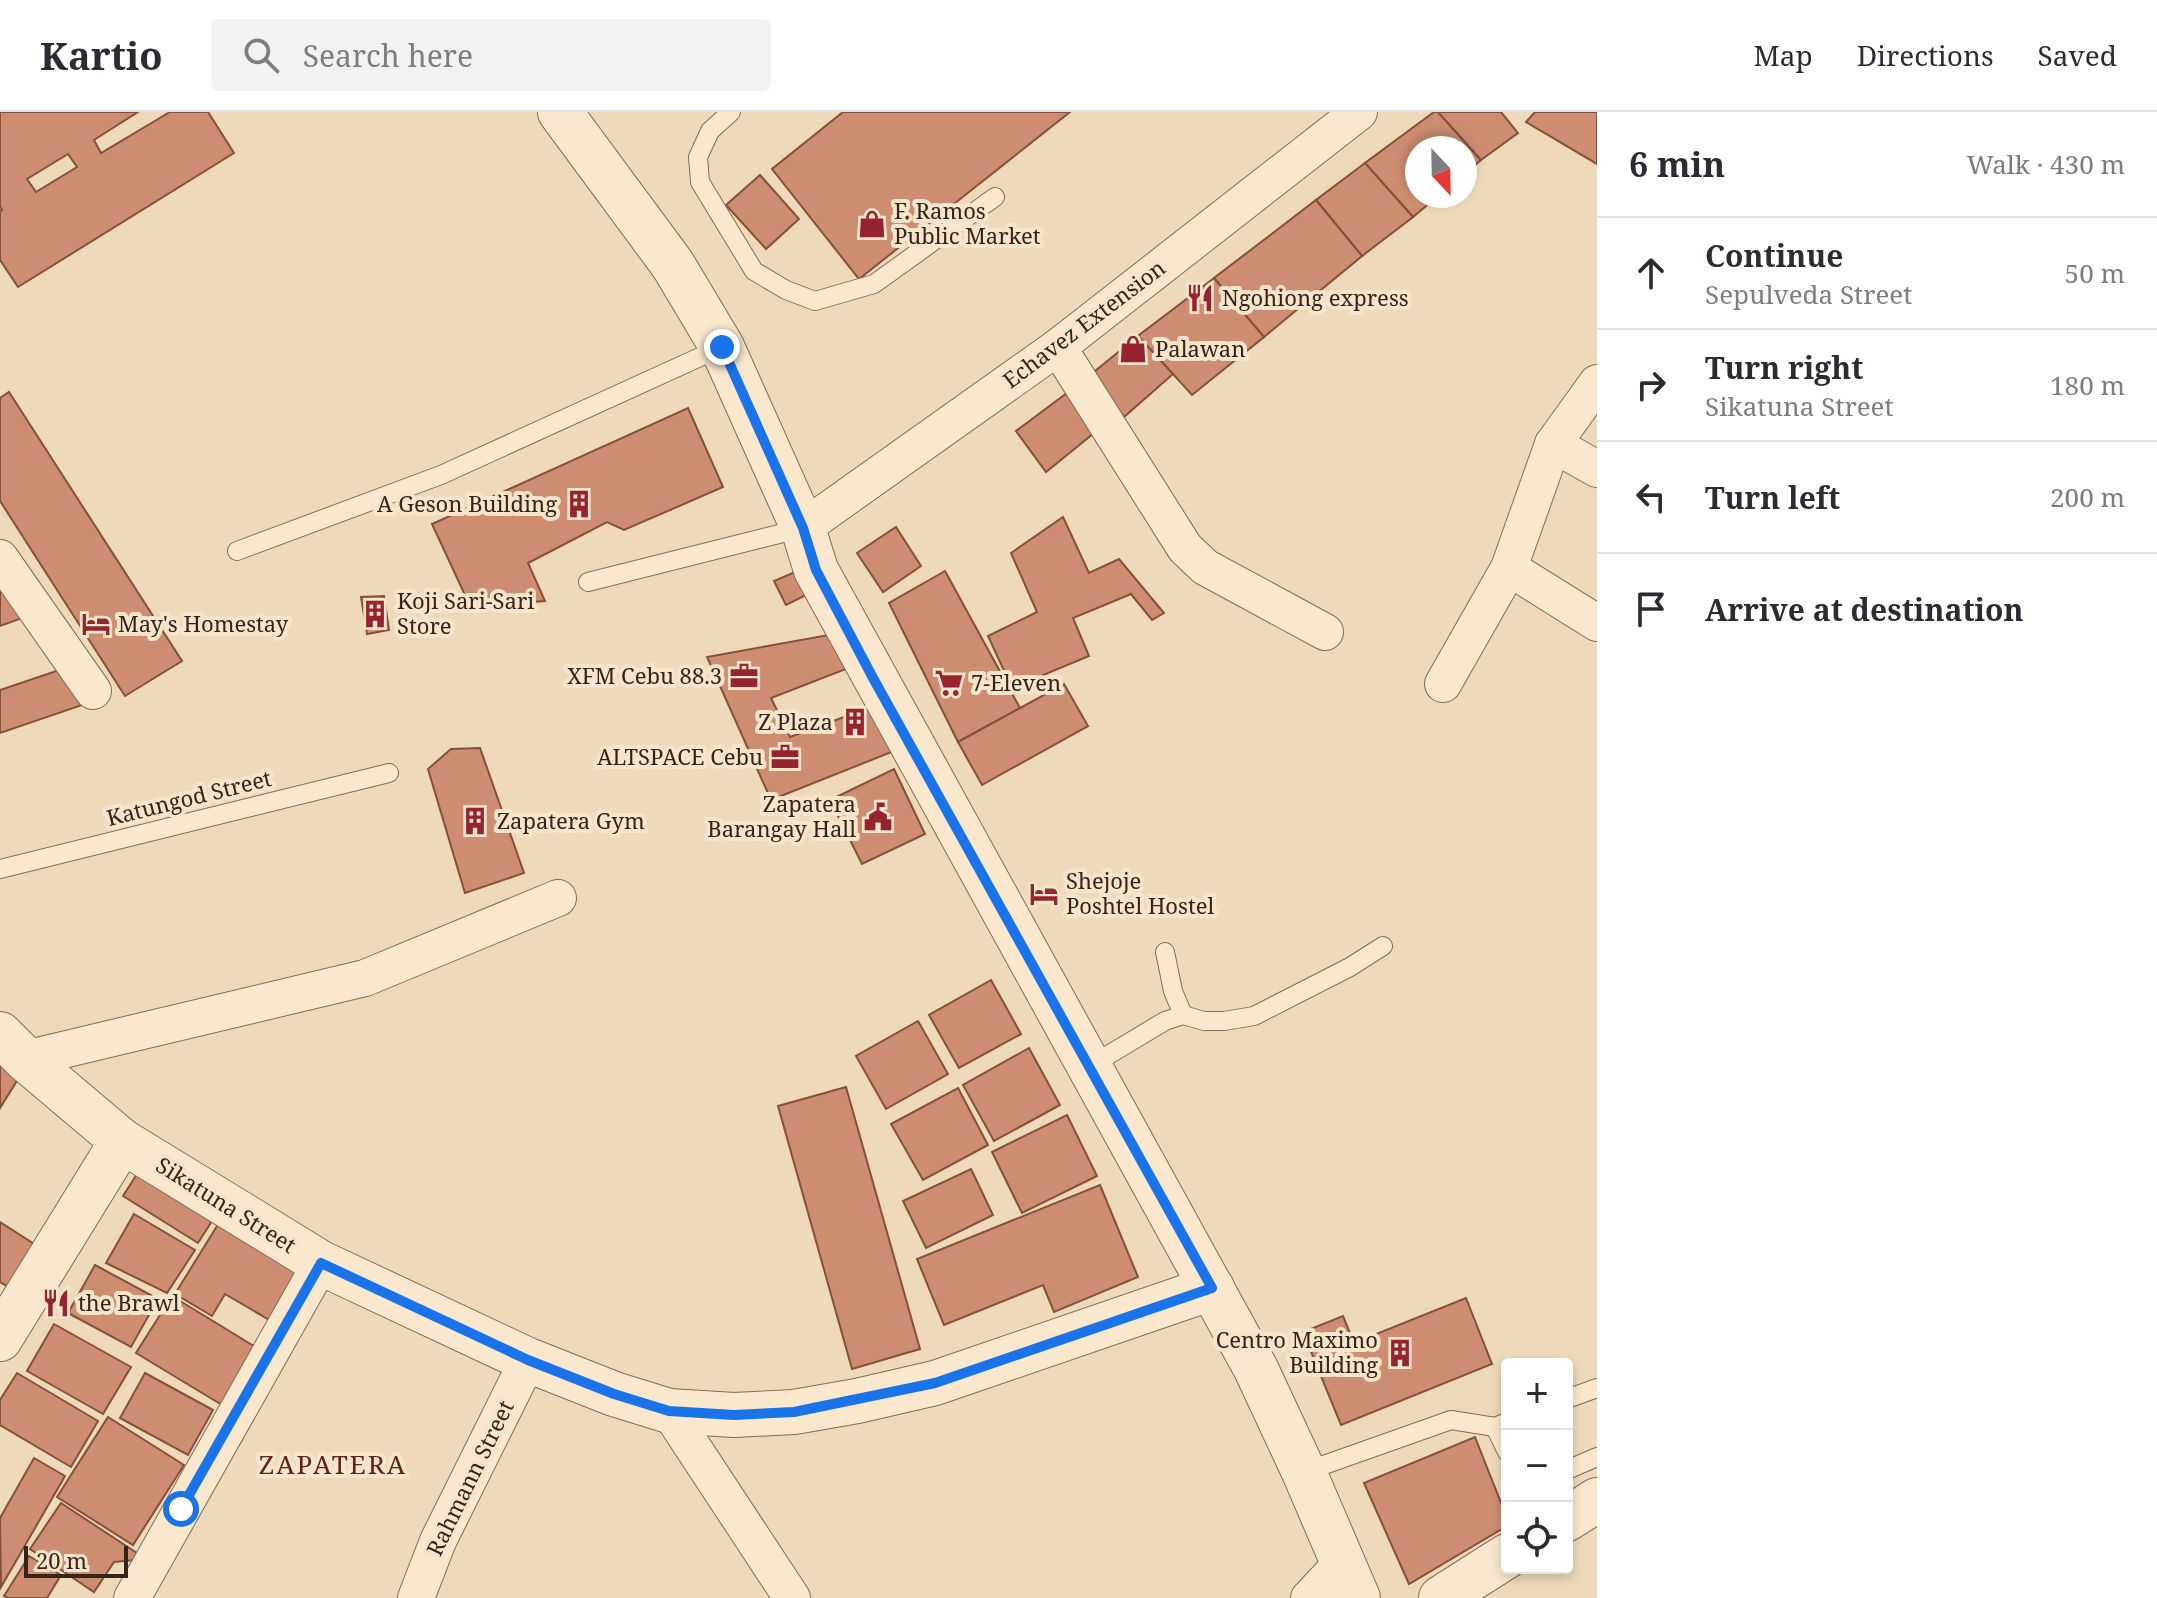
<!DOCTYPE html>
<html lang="en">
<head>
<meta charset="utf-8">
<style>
  :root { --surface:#fff; --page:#f2f2f3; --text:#2b2b33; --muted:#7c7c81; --line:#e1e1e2 }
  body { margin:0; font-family:"Noto Serif",serif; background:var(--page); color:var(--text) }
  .controls { position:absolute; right:24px; bottom:24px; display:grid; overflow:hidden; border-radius:8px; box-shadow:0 4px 12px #0003 }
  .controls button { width:72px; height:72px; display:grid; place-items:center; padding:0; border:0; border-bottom:2px solid var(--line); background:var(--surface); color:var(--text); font:40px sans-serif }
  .compass { position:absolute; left:1405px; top:24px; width:72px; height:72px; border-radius:50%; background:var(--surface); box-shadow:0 4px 12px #0003; rotate:158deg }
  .scale { position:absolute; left:24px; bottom:20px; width:104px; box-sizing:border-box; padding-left:8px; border:4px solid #34241a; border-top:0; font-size:22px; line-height:28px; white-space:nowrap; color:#34241a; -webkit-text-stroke:6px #f6e5cb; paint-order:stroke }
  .stop { position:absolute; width:24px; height:24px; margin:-18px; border:6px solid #1a73e8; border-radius:50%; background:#fff }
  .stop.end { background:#1a73e8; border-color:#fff; box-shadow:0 2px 8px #0008 }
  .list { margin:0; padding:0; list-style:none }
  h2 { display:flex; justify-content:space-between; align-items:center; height:104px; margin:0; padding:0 32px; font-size:34px }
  h2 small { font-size:26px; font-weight:400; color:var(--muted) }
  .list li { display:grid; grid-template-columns:52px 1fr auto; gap:24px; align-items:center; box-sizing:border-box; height:112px; padding:0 32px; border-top:2px solid var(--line) }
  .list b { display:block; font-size:30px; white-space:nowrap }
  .list p { margin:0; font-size:26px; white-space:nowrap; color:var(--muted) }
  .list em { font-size:26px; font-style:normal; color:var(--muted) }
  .icon { flex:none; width:44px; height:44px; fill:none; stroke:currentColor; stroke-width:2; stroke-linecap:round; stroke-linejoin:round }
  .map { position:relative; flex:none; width:1597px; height:1486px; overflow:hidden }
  header { display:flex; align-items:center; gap:48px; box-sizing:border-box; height:112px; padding:0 40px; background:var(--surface); border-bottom:2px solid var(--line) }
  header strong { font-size:38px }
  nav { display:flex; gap:44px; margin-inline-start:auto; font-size:28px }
  .search { width:560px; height:72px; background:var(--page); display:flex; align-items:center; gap:20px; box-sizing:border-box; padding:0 28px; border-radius:8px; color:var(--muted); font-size:30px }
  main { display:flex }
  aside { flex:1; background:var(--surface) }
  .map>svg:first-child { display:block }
</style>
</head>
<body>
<header>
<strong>Kartio</strong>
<div class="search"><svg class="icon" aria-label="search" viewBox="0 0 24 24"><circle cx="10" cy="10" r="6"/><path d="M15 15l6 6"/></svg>Search here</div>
<nav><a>Map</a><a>Directions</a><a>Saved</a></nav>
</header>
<main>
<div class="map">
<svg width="1597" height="1486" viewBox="0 0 1597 1486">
  <rect width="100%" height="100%" fill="#eedabb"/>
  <!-- building -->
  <g fill="#ce8d70" stroke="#85503a" stroke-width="2" fill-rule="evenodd">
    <path d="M0 0H138L94 28 101 41 170 0H208L234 41 18 175 0 148V99L2 98 0 94ZM68 42 77 55 36 80 27 67Z"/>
    <path d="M843 0H1070L859 167 772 57Z"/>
    <path d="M1434 0H1438L1481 48 1465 62V36H1417V84H1438L1413 105 1365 51Z"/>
    <path d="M1438 0H1501L1518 21 1481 48Z"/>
    <path d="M1535 0H1597V52L1526 10Z"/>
    <path d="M1365 51 1413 105 1362 144 1316 88Z"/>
    <path d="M760 63 799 107 766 137 726 93Z"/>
    <path d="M1316 88 1362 144 1264 225 1214 166Z"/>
    <path d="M1214 166 1264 225 1192 283 1138 224Z"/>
    <path d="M1138 224 1173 262 1124 305 1089 264Z"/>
    <path d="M1075 275 1099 317 1046 360 1016 319Z"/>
    <path d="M9 280 182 549 125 584 0 389V286Z"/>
    <path d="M688 296 723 375 624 418 607 410 528 451 545 489 470 494 432 412Z"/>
    <path d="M1063 405 1089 461 1119 447 1164 501 1152 508 1131 482 1073 506 1089 544 1012 576 988 524 1037 500 1011 441Z"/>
    <path d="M896 415 921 454 883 480 857 441Z"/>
    <path d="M945 459 1020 596 958 630 889 491Z"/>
    <path d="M795 460 806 483 786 493 774 469Z"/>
    <path d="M0 475 36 501 0 514Z"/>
    <path d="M384 484 389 518 367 522 361 485Z"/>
    <path d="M834 522 851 555 771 586 790 625 871 595 894 639 771 688 707 545Z"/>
    <path d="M77 552 91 590 0 621V578Z"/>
    <path d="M1064 572 1088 614 982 673 958 630Z"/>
    <path d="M480 636 524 761 465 781 428 657 451 637Z"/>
    <path d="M894 657 925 722 862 752 830 688Z"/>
    <path d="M991 868 1021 922 959 956 929 903Z"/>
    <path d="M918 909 948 962 886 997 856 944Z"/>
    <path d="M1029 936 1060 993 994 1029 963 973Z"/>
    <path d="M0 952 20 964 0 996Z"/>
    <path d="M846 975 920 1237 852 1257 778 994Z"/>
    <path d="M958 976 988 1033 923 1068 891 1012Z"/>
    <path d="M1067 1003 1097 1064 1022 1101 992 1040Z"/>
    <path d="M144 1051 219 1098 198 1131 123 1084Z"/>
    <path d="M971 1057 993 1103 926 1136 903 1089Z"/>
    <path d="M1100 1073 1138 1165 1054 1200 1043 1173 944 1213 917 1147Z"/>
    <path d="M225 1101 307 1151 271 1209 225 1182 212 1204 175 1182Z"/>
    <path d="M134 1102 195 1138 167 1181 106 1151Z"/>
    <path d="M0 1110 39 1135 12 1177 0 1170Z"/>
    <path d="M95 1153 158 1187 131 1235 68 1201Z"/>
    <path d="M172 1184 257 1236 222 1293 136 1241Z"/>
    <path d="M1466 1186 1492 1252 1341 1313 1303 1220 1343 1204 1354 1231Z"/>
    <path d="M54 1212 131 1255 103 1302 27 1259Z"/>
    <path d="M17 1261 98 1309 71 1355 0 1313V1288Z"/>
    <path d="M145 1261 213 1298 188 1343 120 1306Z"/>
    <path d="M108 1305 184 1353 133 1433 57 1385Z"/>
    <path d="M1475 1325 1507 1406V1414L1409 1472 1364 1371Z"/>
    <path d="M34 1346 65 1364 1 1475 0 1406Z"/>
    <path d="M61 1391 146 1447 114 1450 94 1480 30 1437Z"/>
    <path d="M29 1444 61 1463 47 1486H8L4 1484Z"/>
  </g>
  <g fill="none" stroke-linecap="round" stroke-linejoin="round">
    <defs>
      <g id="service">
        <path d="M731 0 710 19 698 45 700 70 754 159 786 178 815 189 874 172 995 85"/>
        <path d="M237 439 441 363 722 235"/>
        <path d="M588 470 803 416"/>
        <path d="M0 757 389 661"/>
        <path d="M1165 840 1173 879 1183 903"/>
        <path d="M1090 954 1165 909 1183 903 1204 909H1224L1254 904 1350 855 1383 834"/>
        <path d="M1567 1287 1597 1276"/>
        <path d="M1495 1315 1507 1340"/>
        <path d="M1567 1358 1597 1345"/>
        <path d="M1304 1360 1451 1308 1495 1315 1507 1310"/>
      </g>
      <g id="minor">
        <path d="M1058 235 1185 436 1205 455 1325 520"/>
        <path d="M1553 332 1597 357"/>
        <path d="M803 416 1058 235 1359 0"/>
        <path d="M0 446 93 579"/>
        <path d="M1509 456 1597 511"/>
        <path d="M1443 572 1509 456 1553 332 1597 271"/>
        <path d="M25 947 365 866 558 786"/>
        <path d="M669 1299 792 1486"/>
        <path d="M132 1486 321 1151"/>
        <path d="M416 1486 438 1429 528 1248"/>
        <path d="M1309 1486 1343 1450"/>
      </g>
      <g id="tertiary">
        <path d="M560 0 673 153 722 235 803 416 816 458 1256 1257 1304 1360 1358 1486"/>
        <path d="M0 922 25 947 122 1029 321 1151 528 1248 614 1282 669 1299 734 1303 794 1300 857 1289 935 1271 1212 1176"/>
        <path d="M0 1227 122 1029"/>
        <path d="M1567 1407 1597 1388"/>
        <path d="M1441 1486 1507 1444"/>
      </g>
    </defs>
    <!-- service casing -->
    <use href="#service" stroke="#856a55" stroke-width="20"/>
    <!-- minor casing -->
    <use href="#minor" stroke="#856a55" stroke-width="38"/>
    <!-- tertiary casing -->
    <use href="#tertiary" stroke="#856a55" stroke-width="46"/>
    <!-- service -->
    <use href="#service" stroke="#f9e8ce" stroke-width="18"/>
    <!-- minor -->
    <use href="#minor" stroke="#f9e8ce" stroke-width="36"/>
    <!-- tertiary -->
    <use href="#tertiary" stroke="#f9e8ce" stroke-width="44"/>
  </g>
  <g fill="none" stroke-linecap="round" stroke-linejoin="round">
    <!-- route -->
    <path stroke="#1a73e8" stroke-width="10" d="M181 1397 321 1151 528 1248 614 1282 669 1299 734 1303 794 1300 935 1271 1212 1176 873 566 816 458 803 416 722 235"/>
  </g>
  <!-- icons -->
  <defs>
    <symbol id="shop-bare" viewBox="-9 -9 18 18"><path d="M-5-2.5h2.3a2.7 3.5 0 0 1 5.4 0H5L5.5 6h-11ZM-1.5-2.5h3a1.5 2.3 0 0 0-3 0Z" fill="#952430" stroke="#f6e5cb" stroke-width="2.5" paint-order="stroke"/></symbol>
    <symbol id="restaurant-bare" viewBox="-9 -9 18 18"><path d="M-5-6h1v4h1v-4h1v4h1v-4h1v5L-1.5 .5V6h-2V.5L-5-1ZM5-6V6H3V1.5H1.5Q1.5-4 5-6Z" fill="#952430" stroke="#f6e5cb" stroke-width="2.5" paint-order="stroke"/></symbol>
    <symbol id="building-bare" viewBox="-9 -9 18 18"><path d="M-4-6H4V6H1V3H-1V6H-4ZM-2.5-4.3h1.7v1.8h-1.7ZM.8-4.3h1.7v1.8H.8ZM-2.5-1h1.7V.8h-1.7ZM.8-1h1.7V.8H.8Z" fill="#952430" stroke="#f6e5cb" stroke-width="2.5" paint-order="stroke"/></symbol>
    <symbol id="hotel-bare" viewBox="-9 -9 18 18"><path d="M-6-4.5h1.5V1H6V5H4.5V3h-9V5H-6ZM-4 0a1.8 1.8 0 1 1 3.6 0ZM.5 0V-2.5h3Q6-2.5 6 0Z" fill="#952430" stroke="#f6e5cb" stroke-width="2.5" paint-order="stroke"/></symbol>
    <symbol id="office-bare" viewBox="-9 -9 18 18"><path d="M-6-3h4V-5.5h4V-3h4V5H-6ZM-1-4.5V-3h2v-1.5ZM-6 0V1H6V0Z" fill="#952430" stroke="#f6e5cb" stroke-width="2.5" paint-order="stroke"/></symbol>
    <symbol id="supermarket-bare" viewBox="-9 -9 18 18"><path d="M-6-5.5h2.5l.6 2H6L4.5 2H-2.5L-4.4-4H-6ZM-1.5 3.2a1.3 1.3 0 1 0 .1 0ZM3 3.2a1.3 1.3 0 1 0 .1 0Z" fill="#952430" stroke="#f6e5cb" stroke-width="2.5" paint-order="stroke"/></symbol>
    <symbol id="civic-bare" viewBox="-9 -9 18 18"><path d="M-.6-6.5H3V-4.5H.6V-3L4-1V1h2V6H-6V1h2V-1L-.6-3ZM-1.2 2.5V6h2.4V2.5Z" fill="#952430" stroke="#f6e5cb" stroke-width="2.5" paint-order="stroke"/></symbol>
  </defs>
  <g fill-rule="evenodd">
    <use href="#shop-bare" x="852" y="92" width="40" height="40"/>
    <use href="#restaurant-bare" x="1180" y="166" width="40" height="40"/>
    <use href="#shop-bare" x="1113" y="217" width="40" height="40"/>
    <use href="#building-bare" x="559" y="372" width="40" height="40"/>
    <use href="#building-bare" x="355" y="482" width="40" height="40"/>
    <use href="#hotel-bare" x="76" y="492" width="40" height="40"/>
    <use href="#office-bare" x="724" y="544" width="40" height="40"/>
    <use href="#supermarket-bare" x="929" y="551" width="40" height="40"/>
    <use href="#building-bare" x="835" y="590" width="40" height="40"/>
    <use href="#office-bare" x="765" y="625" width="40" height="40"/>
    <use href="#civic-bare" x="858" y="685" width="40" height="40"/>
    <use href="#building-bare" x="455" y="689" width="40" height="40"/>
    <use href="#hotel-bare" x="1024" y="762" width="40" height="40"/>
    <use href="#restaurant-bare" x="36" y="1171" width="40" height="40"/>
    <use href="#building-bare" x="1380" y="1221" width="40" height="40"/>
  </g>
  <g text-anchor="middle" stroke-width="8" stroke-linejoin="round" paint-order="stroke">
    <!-- poi labels -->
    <g font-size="22" fill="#34241a" stroke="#f6e5cb" text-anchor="start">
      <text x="894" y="107">F. Ramos<tspan x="894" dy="25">Public Market</tspan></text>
      <text x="1222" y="194">Ngohiong express</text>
      <text x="1155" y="245">Palawan</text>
      <text x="557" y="400" text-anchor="end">A Geson Building</text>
      <text x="397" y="497">Koji Sari-Sari<tspan x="397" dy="25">Store</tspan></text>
      <text x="118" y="520">May's Homestay</text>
      <text x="722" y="572" text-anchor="end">XFM Cebu 88.3</text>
      <text x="971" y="579">7-Eleven</text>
      <text x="833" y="618" text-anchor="end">Z Plaza</text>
      <text x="763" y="653" text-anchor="end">ALTSPACE Cebu</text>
      <text x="856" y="700" text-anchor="end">Zapatera<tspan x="856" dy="25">Barangay Hall</tspan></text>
      <text x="497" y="717">Zapatera Gym</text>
      <text x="1066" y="777">Shejoje<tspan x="1066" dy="25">Poshtel Hostel</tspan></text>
      <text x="78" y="1199">the Brawl</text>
      <text x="1378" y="1236" text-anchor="end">Centro Maximo<tspan x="1378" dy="25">Building</tspan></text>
    </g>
    <!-- street labels -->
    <g font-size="22" fill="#34241a" stroke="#f6e5cb">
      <text transform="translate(1084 212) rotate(-37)" y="8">Echavez Extension</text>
      <text transform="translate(189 686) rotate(-14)" y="8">Katungod Street</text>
      <text transform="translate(226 1093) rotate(32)" y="8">Sikatuna Street</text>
      <text transform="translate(470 1366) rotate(-64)" y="8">Rahmann Street</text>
    </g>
    <!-- quarter labels -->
    <g font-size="26" letter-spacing="2" fill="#622119" stroke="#f6e5cb">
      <text x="333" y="1362">ZAPATERA</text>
    </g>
  </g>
</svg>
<div class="controls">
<button>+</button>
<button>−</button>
<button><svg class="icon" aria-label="locate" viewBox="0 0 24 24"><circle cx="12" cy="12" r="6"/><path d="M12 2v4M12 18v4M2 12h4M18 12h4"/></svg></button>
</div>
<svg class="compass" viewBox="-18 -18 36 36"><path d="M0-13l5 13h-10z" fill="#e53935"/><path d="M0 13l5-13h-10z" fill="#7c7c81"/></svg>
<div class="scale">20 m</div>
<div class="stop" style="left:181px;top:1397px"></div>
<div class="stop end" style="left:722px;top:235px"></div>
</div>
<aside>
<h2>6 min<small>Walk · 430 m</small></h2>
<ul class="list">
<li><svg class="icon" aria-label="ahead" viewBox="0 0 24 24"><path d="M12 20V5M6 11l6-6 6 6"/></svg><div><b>Continue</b><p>Sepulveda Street</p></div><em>50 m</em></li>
<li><svg class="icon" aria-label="right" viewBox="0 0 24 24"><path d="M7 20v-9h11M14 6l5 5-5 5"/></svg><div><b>Turn right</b><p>Sikatuna Street</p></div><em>180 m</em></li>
<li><svg class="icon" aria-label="left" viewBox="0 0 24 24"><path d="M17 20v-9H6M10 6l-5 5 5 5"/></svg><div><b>Turn left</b></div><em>200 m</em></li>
<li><svg class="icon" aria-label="arrive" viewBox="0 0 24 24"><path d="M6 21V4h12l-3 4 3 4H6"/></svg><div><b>Arrive at destination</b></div></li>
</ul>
</aside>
</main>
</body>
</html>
